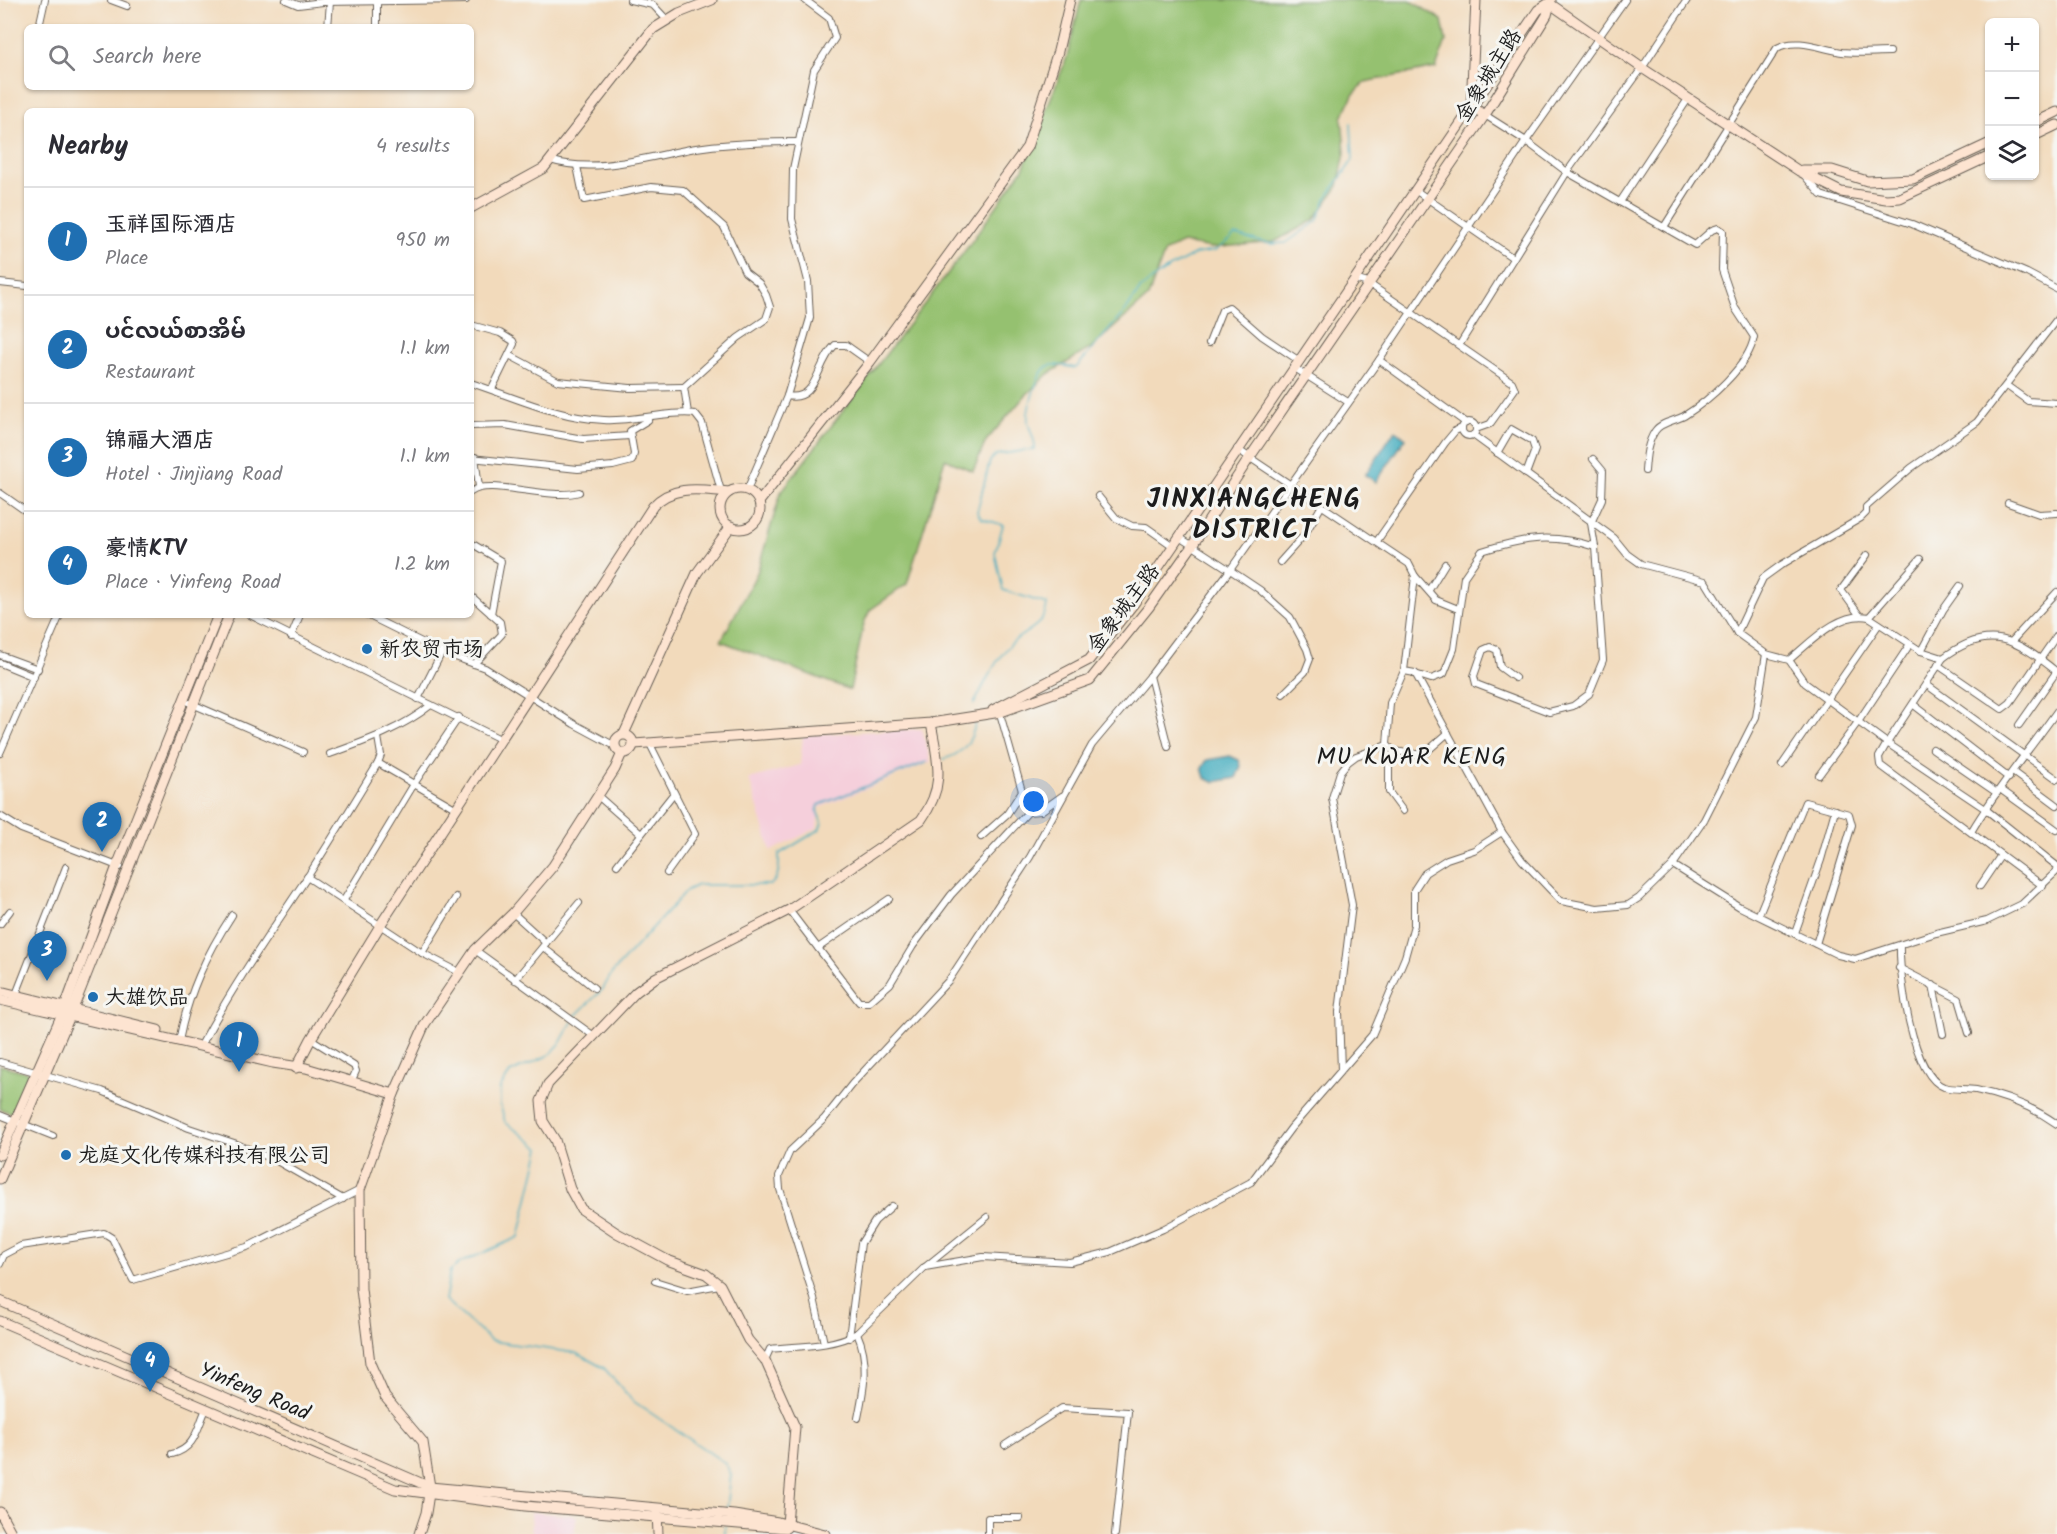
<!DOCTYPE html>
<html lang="en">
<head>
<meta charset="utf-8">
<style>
  :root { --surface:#fff; --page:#f7f7f7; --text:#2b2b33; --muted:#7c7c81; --line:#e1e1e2; --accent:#1f6fb2 }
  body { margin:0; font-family:Kalam,"LXGW WenKai TC","Noto Sans Myanmar",sans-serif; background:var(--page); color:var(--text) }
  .controls { position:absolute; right:18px; top:18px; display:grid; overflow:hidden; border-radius:9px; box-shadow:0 2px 4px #0004 }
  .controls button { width:54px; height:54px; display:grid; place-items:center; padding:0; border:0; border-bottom:2px solid var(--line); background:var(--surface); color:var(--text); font:30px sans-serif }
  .you { position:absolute; left:1034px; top:802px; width:21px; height:21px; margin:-15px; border:4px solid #fff; border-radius:50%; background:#1a73e8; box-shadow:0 0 0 9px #1a73e833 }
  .badge { display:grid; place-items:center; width:39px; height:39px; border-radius:50%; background:var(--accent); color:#fff; font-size:20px; font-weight:700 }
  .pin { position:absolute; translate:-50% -50px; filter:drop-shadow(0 2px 3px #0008) }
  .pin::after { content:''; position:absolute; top:32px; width:21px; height:18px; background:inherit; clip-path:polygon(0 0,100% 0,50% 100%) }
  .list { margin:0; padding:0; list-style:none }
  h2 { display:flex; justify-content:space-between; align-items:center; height:78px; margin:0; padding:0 24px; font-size:26px }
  h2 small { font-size:20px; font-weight:400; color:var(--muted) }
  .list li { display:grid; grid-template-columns:39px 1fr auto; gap:18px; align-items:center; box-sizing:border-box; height:108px; padding:0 24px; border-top:2px solid var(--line) }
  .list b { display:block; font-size:22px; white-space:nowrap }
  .list p { margin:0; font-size:20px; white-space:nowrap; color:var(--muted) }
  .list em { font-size:20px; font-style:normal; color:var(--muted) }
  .icon { flex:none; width:33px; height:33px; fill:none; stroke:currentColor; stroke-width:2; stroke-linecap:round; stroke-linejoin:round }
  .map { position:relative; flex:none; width:2057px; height:1534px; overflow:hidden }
  .search { position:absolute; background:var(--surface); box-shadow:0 2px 4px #0004; left:24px; top:24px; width:450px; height:66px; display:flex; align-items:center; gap:15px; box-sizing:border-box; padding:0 21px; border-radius:9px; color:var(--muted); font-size:22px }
  .panel { position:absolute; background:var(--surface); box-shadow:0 2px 4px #0004; left:24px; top:108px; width:450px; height:510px; border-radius:9px }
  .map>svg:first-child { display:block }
</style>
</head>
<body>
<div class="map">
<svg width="2057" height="1534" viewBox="0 0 2057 1534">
  <rect width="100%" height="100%" fill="#f6f6f2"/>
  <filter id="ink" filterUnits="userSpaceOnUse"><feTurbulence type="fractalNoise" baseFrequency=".0167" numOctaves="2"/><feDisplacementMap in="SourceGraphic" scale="12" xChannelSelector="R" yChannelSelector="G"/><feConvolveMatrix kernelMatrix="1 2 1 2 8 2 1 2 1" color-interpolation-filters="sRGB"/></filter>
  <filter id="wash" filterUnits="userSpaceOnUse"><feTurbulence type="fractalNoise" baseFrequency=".008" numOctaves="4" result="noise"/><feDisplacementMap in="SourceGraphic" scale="24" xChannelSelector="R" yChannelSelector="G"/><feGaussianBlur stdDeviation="1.35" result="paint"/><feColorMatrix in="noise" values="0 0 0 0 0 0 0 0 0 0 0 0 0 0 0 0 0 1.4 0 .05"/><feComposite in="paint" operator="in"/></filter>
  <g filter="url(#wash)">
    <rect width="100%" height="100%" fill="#f2dabb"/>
    <!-- built -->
    <g fill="#f5cfdb">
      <path d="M922 729 931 762 819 808 817 828 771 851 749 779 800 765 803 735Z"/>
      <path d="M531 1512 577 1516 574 1534H532Z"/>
    </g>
    <!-- green -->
    <g fill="#95c16f" stroke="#586e46" stroke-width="1.5">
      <path d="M1081 0H1410L1442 20 1446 41 1436 68 1365 82 1353 95 1342 118 1345 153 1338 186 1314 220 1274 242 1211 248 1183 243 1165 251 1148 297 1091 348 1048 374 1025 396 986 441 973 471 945 459 907 584 870 610 864 623 850 690 721 641 757 573 781 492 967 248 1023 169 1067 57Z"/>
      <path d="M0 1065 30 1073 12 1113 0 1109Z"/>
    </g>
    <!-- water -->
    <g fill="#3fabbe" stroke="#2e646d" stroke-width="1.5">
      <path d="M1395 430 1406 438 1376 482 1365 475Z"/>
      <path d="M1230 756 1239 760 1241 766 1236 778 1213 782 1205 778 1202 768 1207 760Z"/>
    </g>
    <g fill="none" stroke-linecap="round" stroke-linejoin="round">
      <!-- stream -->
      <g stroke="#3fabbe" stroke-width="1.5">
        <path d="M974 704C984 685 995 660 1011 644 1025 630 1045 627 1047 604L1003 590 995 553 1003 525 981 518 977 512 990 461 996 455 1035 449C1035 438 1030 432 1028 422 1026 411 1038 371 1048 366 1056 363 1068 367 1076 368L1127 309 1141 288 1164 271 1196 254 1215 251 1235 235 1270 244 1286 243 1317 221 1327 197 1353 160 1351 123"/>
        <path d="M944 759C962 754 972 742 975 724"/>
        <path d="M574 1017 603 989 612 973 687 890 698 885H770C780 878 779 866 779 854L819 830 822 823 817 811 819 805 927 762"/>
        <path d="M572 1022 559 1045 549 1055 510 1073 500 1088V1104L505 1122 540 1148 519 1237 460 1263 450 1271 445 1300 491 1341 576 1353 604 1368 633 1401 725 1463 731 1474 727 1509"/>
        <path d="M725 1534V1526"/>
      </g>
    </g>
  </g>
  <g filter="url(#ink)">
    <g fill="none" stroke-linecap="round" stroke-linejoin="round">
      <defs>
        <g id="street">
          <path d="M111 0 127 6"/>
          <path d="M286 0 298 5 323 2 466 0"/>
          <path d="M630 0 653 5 667 20"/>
          <path d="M377 1V27"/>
          <path d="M39 27 45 0"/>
          <path d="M328 27 330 2"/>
          <path d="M1485 115 1526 141 1567 172 1695 245 1712 230 1718 228 1723 231 1722 270 1735 308 1754 337C1749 366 1708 401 1684 416 1675 421 1661 422 1655 431 1647 443 1646 457 1645 471"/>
          <path d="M550 160C596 175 650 156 696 148 731 143 764 142 798 142"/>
          <path d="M577 166 584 200 651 187 683 190 724 227 745 272 759 283 766 295 770 307 766 319 738 338 684 387 688 413"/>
          <path d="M1804 175 1821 195 1912 224 2027 273 2057 289"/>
          <path d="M1415 190 1513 258"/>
          <path d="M1620 202 1688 99"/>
          <path d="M1664 227 1777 48C1796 37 1822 49 1842 52 1858 54 1875 52 1890 52"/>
          <path d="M1354 279 1368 283 1512 382 1515 389 1490 424 1476 429"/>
          <path d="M0 283 27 286"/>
          <path d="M471 325 500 333 513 341 514 344 492 389"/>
          <path d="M1209 343 1222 310 1229 307 1262 336 1298 360"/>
          <path d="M1460 344 1567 172 1642 68 1687 0"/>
          <path d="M509 355 558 381 630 388 684 387"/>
          <path d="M1379 360 1466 423"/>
          <path d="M1293 367 1348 402"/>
          <path d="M471 383C514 397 558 418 604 420 631 422 672 410 695 414L702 423 721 491"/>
          <path d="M2007 386 2028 401 2057 403"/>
          <path d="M787 396C818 402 815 365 835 345H846L870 362"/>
          <circle cx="1469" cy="429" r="7"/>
          <path d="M471 426 505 425 583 439 630 436"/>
          <path d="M1473 435 1614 538 1627 554 1641 564 1705 581 1737 633 1766 654 1789 660 1805 683 1887 743 1984 808 2057 866"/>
          <path d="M1237 449 1409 564 1415 576 1404 671 1415 673 1502 832 1522 860 1561 901 1597 908 1628 905 1639 898 1673 865 1704 820 1756 717 1766 654"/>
          <path d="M1497 453 1511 429 1532 441 1535 450 1526 474"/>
          <path d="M475 457 479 487"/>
          <path d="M471 458 578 469 613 466 632 461 634 454 630 431 648 420"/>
          <path d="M747 490 787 396 810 318 808 281 792 219 793 169 814 70 835 38 829 18 805 0"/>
          <path d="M471 492C489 477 548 501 579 492"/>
          <path d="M0 493 27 512"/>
          <path d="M1098 496 1116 518 1132 526 1146 527 1173 546"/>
          <path d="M2008 503 2039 514 2057 513"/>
          <path d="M1377 541 1445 443 1455 431 1462 428"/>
          <path d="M471 543 501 561 491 614"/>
          <path d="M1280 562 1305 534 1321 507"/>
          <path d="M1415 576 1436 600 1458 609"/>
          <path d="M1429 590 1445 564"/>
          <path d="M471 596 500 622 502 634 474 664"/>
          <path d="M250 615 500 739"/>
          <path d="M367 615 442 652 485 668 574 724 615 746"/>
          <path d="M1860 616 1841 590 1867 555"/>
          <path d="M1869 617 1920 559"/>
          <path d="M1737 633 1763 578 1781 565 1861 518 1866 513V507L1911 468 1977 422 2057 319"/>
          <path d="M291 637 300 615"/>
          <path d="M2012 641 2057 592"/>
          <path d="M1921 651 1943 610 1960 586"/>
          <path d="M0 655 38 669"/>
          <path d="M1943 658 1887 743 1879 757 1880 765 2043 886"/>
          <path d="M1789 660C1810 643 1838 611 1869 617L1921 651 1943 658C1989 623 2016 639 2057 672"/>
          <path d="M0 663 34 677"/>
          <path d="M1938 665 2002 709 2010 703 2057 635"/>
          <path d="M1415 674 1431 679 1444 674 1454 649 1464 577 1482 551C1524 538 1552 533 1595 547"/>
          <path d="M1150 676 1168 747"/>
          <path d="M1515 678 1500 667 1497 650 1490 647 1483 650 1474 676 1476 684 1549 712 1573 706 1589 694 1603 660 1595 547 1591 523 1602 499 1603 471 1593 459"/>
          <path d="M1927 685 2057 779"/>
          <path d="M1283 694 1305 672 1310 659 1307 649 1290 617 1260 590 1230 570 1379 360 1526 141 1625 0"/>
          <path d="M418 699 442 652"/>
          <path d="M190 703 303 752"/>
          <path d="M1914 705 2009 778"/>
          <path d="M2019 725 2057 671"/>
          <path d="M649 742 695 834 667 873"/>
          <path d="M1387 745 1394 751 1423 755 1448 733"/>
          <path d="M1933 749 1997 793"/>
          <path d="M1394 751 1389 766V792L1403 811"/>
          <path d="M0 753 60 615"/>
          <path d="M330 754C366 741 401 729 431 705"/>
          <path d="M378 763 455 808"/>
          <path d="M1782 765 1879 624"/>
          <path d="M2014 773 2057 805"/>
          <path d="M1819 775 1858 722 1910 644"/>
          <path d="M2000 789 2057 830"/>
          <path d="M598 796 641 834"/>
          <path d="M0 816 21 829 120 867"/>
          <path d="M1971 832C1996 789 2029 751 2057 711"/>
          <path d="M981 837 1007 814 1022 791 999 710"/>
          <path d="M617 865 674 793"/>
          <path d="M1673 865 1740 907 1838 955 1855 959 1936 933 1987 921 2022 904 2057 871"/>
          <path d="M307 877 422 953 459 972"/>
          <path d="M1980 886 2001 855"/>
          <path d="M344 900 414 784 459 717"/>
          <path d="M789 910 859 1002H869L890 984 913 946 951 895 1028 812 1041 811 1062 796"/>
          <path d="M513 913 546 943"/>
          <path d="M1759 914 1805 802 1849 814 1852 825 1816 944"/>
          <path d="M0 924 10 911"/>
          <path d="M1795 933 1821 860 1835 810"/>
          <path d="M1900 946C1899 976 1912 1076 1944 1087 1955 1090 1965 1088 1976 1090 2005 1096 2033 1107 2057 1124"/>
          <path d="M543 947 594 988"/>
          <path d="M818 948 889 899"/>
          <path d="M475 950 594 1036"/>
          <path d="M422 953 456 897"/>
          <path d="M1899 968 1959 999 1969 1033"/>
          <path d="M515 980 579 903"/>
          <path d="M1933 985 1943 1034"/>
          <path d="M15 997 66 867"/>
          <path d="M311 1039 354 1066 356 1071 351 1082"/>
          <path d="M179 1041C188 994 206 955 232 915"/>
          <path d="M203 1042C234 984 272 930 308 876 332 839 355 801 378 763L381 755 378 737"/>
          <path d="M0 1062 102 1091 189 1128 234 1143 275 1160 343 1199"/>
          <path d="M1341 1070 1339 1012 1352 905 1332 798 1340 772 1348 762 1356 756 1387 745 1390 703 1404 671"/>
          <path d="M0 1115 53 1136"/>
          <path d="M0 1264 4 1255 21 1246 104 1233 112 1238 133 1280 247 1247 360 1190"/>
          <path d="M925 1267 983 1257 1070 1262 1110 1252 1163 1229 1251 1182 1291 1128 1372 1035 1405 957 1414 925V890L1425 873 1447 859 1474 850 1502 832"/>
          <path d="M655 1281 687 1291 719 1285"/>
          <path d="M857 1333C870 1362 864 1388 858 1418"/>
          <path d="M849 1338 861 1243 875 1221 892 1206"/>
          <path d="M824 1343 814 1298 780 1189 779 1176 790 1151 824 1119 852 1084 949 980 1030 857 1092 745 1150 676 1230 570 1179 537"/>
          <path d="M765 1360 770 1349C797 1346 833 1347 857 1333L925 1267 987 1217"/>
          <path d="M1005 1445 1062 1408 1128 1412 1115 1534"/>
          <path d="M172 1454C195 1449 197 1429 206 1409"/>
          <path d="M988 1534V1518H1020"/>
        </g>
        <g id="secondary">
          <path d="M1476 0 1471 106 1485 115"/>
          <path d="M1549 3 1642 68 1799 171 1841 192 1886 199 1900 198 1990 156"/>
          <path d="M2034 123 2057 112"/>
          <path d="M2034 136 2057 125"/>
          <path d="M1802 170H1832L1867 181 1913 179 1990 143"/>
          <path d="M471 208 544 168 653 29 679 13 712 0"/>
          <circle cx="740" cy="509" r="20"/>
          <path d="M759 502 870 362 1027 147 1058 51 1070 0"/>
          <path d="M993 710 1089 660 1135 602 1538 10 1549 3"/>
          <path d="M624 734 697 573 731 526"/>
          <circle cx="624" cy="744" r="9"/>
          <path d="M634 744 931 723 1001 712 1090 680 1149 607 1192 546 1250 457 1485 115 1547 15 1551 0"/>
          <path d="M0 991 158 1030"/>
          <path d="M0 1000 273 1063 306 1068 394 1094"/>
          <path d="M296 1068 311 1039 381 924 653 506C674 484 701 490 729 492"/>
          <path d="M0 1155 65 1007 117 866 218 615"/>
          <path d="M0 1179 73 1009 229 615"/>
          <path d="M0 1301 430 1487 734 1515 778 1522 825 1534"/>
          <path d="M0 1321 395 1489 525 1506 786 1528"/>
          <path d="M0 1512 12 1534"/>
          <path d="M657 1512 658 1534"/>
          <path d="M787 1524 795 1427 765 1360 748 1340 720 1285 706 1274 667 1260 617 1233 581 1209 570 1189 555 1140 543 1121 541 1101 548 1084 636 992 655 978 789 910 921 820C946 786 938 762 931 723"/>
          <path d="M419 1534 426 1513 430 1487 423 1442 385 1397 370 1363 361 1289 360 1190 394 1094 425 1024 475 950 513 913 553 866 615 769 622 753"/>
        </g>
      </defs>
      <!-- street casing -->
      <use href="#street" stroke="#675e54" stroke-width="8"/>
      <!-- secondary casing -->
      <use href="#secondary" stroke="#675e54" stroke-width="11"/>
      <!-- street -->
      <use href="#street" stroke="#fff" stroke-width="6"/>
      <!-- secondary -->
      <use href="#secondary" stroke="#fde4d1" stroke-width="9"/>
    </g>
  </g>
  <!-- markers -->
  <g fill="#1f6fb2" stroke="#f6f6f2" stroke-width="2">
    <circle cx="367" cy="649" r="6"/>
    <circle cx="93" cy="997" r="6"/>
    <circle cx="66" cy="1155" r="6"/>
  </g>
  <g text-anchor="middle" stroke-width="6" stroke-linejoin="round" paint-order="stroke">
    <!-- street labels -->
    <g font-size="21" fill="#1c1c1c" stroke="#f6f6f2">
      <text transform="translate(1488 75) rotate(-58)" y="7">金象城主路</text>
      <text transform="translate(1123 608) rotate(-53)" y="7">金象城主路</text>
      <text transform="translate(255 1391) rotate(23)" y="7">Yinfeng Road</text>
    </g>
    <!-- poi labels -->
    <g font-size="21" fill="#1c1c1c" stroke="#f6f6f2" text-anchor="start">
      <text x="379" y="656">新农贸市场</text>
      <text x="105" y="1004">大雄饮品</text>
      <text x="78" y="1162">龙庭文化传媒科技有限公司</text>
    </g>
    <!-- quarter labels -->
    <g font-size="24" letter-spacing="1.5" fill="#1c1c1c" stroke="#f6f6f2">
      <text x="1412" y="764">MU KWAR KENG</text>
    </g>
    <!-- district labels -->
    <g font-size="27" font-weight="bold" letter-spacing="1.5" fill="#1c1c1c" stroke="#f6f6f2">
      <text x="1254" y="507">JINXIANGCHENG<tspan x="1254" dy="31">DISTRICT</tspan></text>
    </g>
  </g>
</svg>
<div class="controls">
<button>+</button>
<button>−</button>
<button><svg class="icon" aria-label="layers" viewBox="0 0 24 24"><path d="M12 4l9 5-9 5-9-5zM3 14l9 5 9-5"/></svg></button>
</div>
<div class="you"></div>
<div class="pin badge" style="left:239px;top:1072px">1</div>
<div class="pin badge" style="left:102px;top:852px">2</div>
<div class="pin badge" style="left:47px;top:981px">3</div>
<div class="pin badge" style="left:150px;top:1392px">4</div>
<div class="search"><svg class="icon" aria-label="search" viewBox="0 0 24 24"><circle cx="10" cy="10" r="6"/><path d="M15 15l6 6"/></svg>Search here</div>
<section class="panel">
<h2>Nearby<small>4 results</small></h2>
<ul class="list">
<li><span class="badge">1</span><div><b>玉祥国际酒店</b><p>Place</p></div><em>950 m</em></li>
<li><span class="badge">2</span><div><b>ပင်လယ်စာအိမ်</b><p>Restaurant</p></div><em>1.1 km</em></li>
<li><span class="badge">3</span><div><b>锦福大酒店</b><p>Hotel · Jinjiang Road</p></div><em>1.1 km</em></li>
<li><span class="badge">4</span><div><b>豪情KTV</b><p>Place · Yinfeng Road</p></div><em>1.2 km</em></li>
</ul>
</section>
</div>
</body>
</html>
